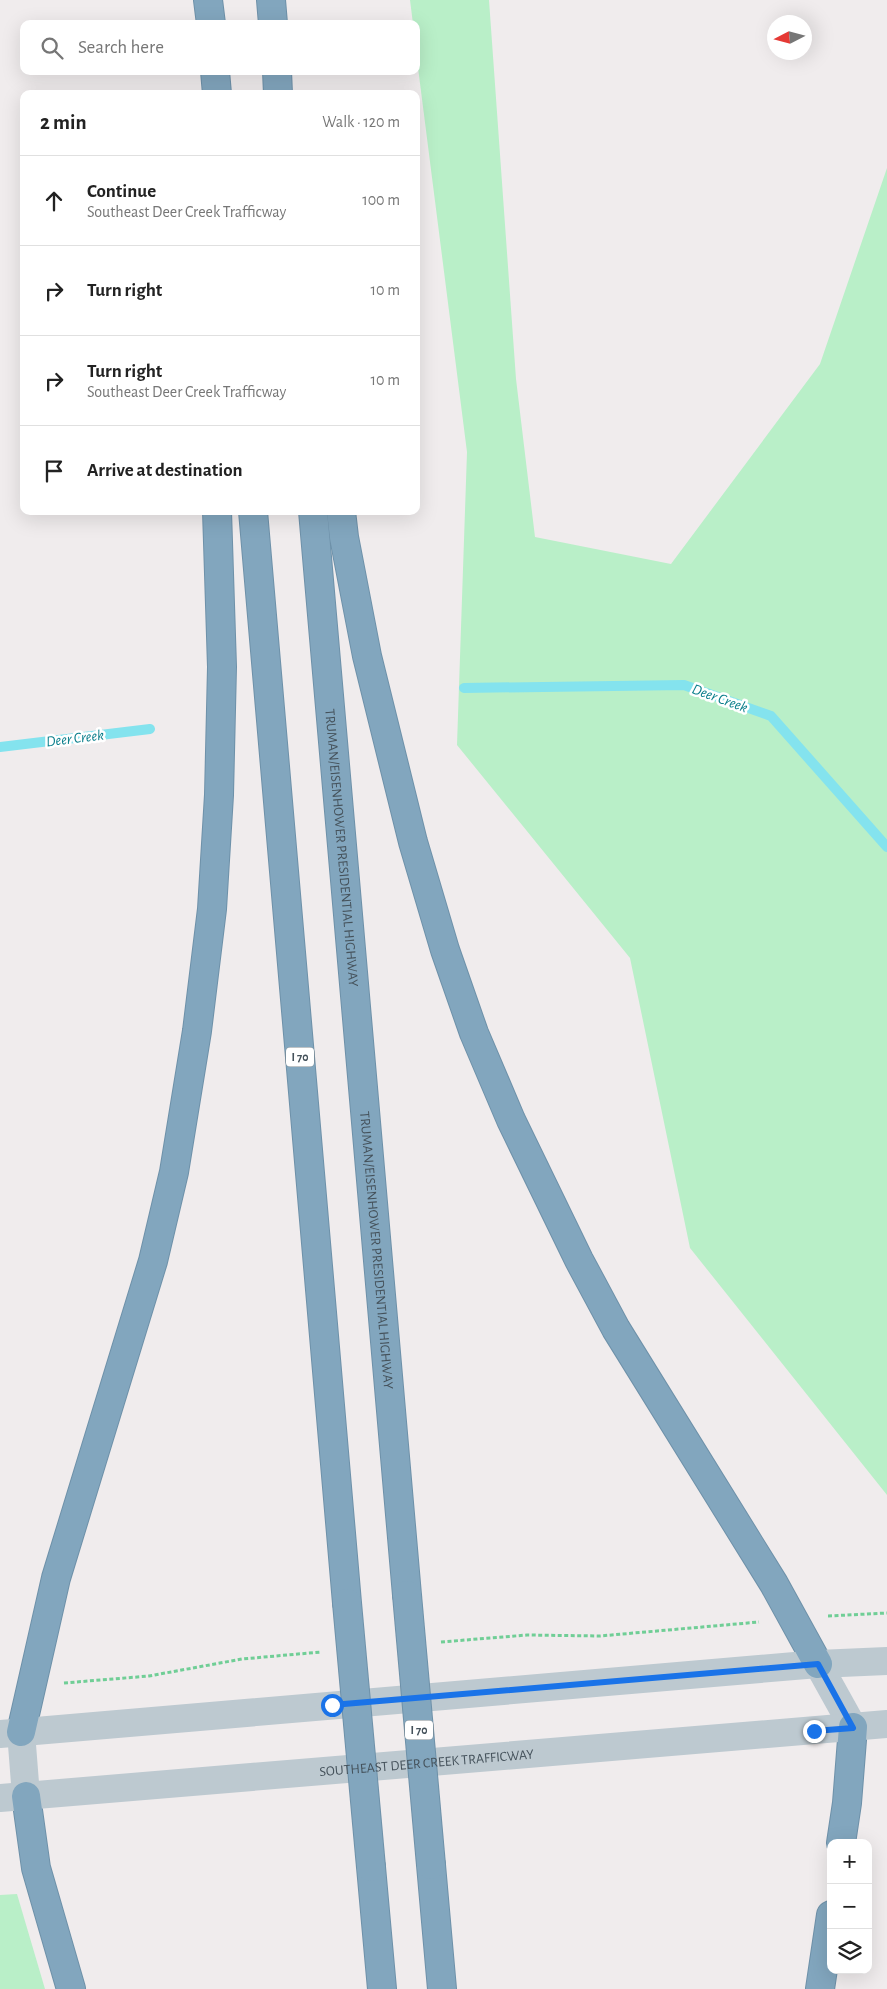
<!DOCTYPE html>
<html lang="en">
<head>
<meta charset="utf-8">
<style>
  :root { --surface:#fff; --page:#f2f2f2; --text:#222; --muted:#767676; --line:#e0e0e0 }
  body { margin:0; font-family:"Alegreya Sans",sans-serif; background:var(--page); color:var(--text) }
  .controls { position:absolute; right:15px; bottom:15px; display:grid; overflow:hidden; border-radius:10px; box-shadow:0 5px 20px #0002 }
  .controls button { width:45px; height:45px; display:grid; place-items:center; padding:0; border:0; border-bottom:1px solid var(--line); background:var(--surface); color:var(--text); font:25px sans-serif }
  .compass { position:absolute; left:767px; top:15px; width:45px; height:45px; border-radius:50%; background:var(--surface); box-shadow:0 5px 20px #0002; rotate:264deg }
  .stop { position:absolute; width:15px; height:15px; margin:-11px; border:4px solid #1a73e8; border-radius:50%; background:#fff }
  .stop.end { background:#1a73e8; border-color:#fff; box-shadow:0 1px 5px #0008 }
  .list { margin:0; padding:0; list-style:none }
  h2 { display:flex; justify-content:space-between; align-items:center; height:65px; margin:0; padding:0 20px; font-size:21px }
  h2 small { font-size:16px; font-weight:400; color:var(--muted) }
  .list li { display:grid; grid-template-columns:32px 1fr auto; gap:15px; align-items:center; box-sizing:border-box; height:90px; padding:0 20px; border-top:1px solid var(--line) }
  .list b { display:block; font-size:19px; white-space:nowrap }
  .list p { margin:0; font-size:16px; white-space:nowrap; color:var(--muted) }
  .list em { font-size:16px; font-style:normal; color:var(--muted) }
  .icon { flex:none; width:28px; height:28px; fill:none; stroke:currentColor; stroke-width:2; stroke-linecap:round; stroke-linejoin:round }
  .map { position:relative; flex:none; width:887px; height:1989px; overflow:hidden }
  .search { position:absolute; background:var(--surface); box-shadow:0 5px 20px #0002; left:20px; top:20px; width:400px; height:55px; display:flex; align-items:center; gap:12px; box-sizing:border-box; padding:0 18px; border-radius:10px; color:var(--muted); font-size:19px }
  .panel { position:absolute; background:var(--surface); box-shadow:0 5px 20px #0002; left:20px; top:90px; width:400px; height:425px; border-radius:10px }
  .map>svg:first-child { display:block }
</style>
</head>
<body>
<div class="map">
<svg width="887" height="1989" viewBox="0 0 887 1989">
  <rect width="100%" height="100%" fill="#f0eced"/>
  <!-- green -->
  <g fill="#b9efc8">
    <path d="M410 0H489L516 379 535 537 671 564 820 364 887 168V1495L690 1248 630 958 457 745 467 452 416 52V24H413Z"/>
    <path d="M17 1894 45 1989H0V1895Z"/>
  </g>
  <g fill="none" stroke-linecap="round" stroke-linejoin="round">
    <!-- stream -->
    <g stroke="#84e3ee" stroke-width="10">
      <path d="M464 688 684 685 771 716 887 847"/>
      <path d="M0 747 150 729"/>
    </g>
    <defs>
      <g id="highway">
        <path d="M208 0 211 24"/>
        <path d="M271 0 273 24"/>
        <path d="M215 71 217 94"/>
        <path d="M277 71 278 94"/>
        <path d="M253 511 347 1603"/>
        <path id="s2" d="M313 511 407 1595"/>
        <path d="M341 511 344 537 367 656 413 842 445 950 474 1033 511 1120 579 1260 616 1329 774 1584 818 1664"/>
        <path d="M21 1732 56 1578 153 1261 174 1172 197 1031 212 909 219 795 222 667 217 511"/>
        <path d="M26 1796 36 1868 71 1989"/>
        <path d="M841 1843 847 1803 853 1727"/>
        <path d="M431 1865 442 1989"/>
        <path d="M371 1867 382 1989"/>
        <path d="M820 1989 831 1915"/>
      </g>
    </defs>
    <!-- highway casing -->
    <use href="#highway" stroke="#6e91a9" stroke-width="30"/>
    <!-- path -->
    <g stroke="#70ce96" stroke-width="3" stroke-dasharray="4 2.5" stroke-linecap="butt">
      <path d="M828 1616 887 1613"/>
      <path d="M441 1642 527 1635 600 1636 759 1622"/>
      <path d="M64 1683 149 1676 242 1659 321 1652"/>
    </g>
    <!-- minor -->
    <g stroke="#bdc9d0" stroke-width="28">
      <path d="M818 1664 853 1727"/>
      <path d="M21 1732 26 1796"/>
      <path d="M0 1734 818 1664 887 1661"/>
      <path id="s1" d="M0 1798 887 1724"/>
    </g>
    <!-- highway -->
    <use href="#highway" stroke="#82a6be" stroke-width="28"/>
    <defs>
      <g id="highway-bridge">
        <path d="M407 1595 431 1865"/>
        <path d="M347 1603 371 1867"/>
      </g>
    </defs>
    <!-- highway-bridge casing -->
    <use href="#highway-bridge" stroke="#6e91a9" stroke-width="30" stroke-linecap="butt"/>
    <!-- highway-bridge -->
    <use href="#highway-bridge" stroke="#82a6be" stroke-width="28"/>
  </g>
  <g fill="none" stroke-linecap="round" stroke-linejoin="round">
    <!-- route -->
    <path stroke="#1a73e8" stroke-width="6" d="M332 1705 818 1664 853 1728 814 1731"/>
  </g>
  <g text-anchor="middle" stroke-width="5" stroke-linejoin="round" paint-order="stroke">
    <!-- shield labels -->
    <g fill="#fff" stroke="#7d868c" stroke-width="1">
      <rect x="286" y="1047.5" width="28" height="19" rx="4"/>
      <rect x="405" y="1720.5" width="28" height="19" rx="4"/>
    </g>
    <g font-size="12" font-weight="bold" fill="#45525b">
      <text x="300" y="1061">I 70</text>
      <text x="419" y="1734">I 70</text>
    </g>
    <!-- street labels -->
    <g font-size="14" fill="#45525b" stroke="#fff">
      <text dy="5" stroke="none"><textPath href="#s2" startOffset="338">TRUMAN/EISENHOWER PRESIDENTIAL HIGHWAY</textPath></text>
      <text dy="5" stroke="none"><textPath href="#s2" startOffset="742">TRUMAN/EISENHOWER PRESIDENTIAL HIGHWAY</textPath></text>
      <text dy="5" stroke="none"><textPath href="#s1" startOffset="428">SOUTHEAST DEER CREEK TRAFFICWAY</textPath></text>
    </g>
    <!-- water labels -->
    <g font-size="15" font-style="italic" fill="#0a7e8b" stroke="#fff">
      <text transform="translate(720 698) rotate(20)" y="5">Deer Creek</text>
      <text transform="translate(75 738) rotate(-7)" y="5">Deer Creek</text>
    </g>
  </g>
</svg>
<div class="controls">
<button>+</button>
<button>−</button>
<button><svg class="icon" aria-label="layers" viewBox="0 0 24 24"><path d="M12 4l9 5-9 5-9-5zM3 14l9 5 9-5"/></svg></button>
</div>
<svg class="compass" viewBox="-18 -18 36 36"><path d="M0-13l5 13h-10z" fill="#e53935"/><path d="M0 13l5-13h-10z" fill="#767676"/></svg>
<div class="stop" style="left:332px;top:1705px"></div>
<div class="stop end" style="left:814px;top:1731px"></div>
<div class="search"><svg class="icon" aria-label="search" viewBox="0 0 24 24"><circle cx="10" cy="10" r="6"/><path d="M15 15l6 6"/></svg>Search here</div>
<section class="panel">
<h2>2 min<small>Walk · 120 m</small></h2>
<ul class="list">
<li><svg class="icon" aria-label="ahead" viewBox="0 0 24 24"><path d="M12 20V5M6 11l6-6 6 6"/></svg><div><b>Continue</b><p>Southeast Deer Creek Trafficway</p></div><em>100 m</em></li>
<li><svg class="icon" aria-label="right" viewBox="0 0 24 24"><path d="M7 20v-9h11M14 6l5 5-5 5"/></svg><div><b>Turn right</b></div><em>10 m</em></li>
<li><svg class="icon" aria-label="right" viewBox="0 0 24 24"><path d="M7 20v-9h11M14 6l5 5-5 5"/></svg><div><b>Turn right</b><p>Southeast Deer Creek Trafficway</p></div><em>10 m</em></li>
<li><svg class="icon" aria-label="arrive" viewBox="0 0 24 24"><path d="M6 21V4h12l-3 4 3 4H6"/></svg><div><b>Arrive at destination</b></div></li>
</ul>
</section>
</div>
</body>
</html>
